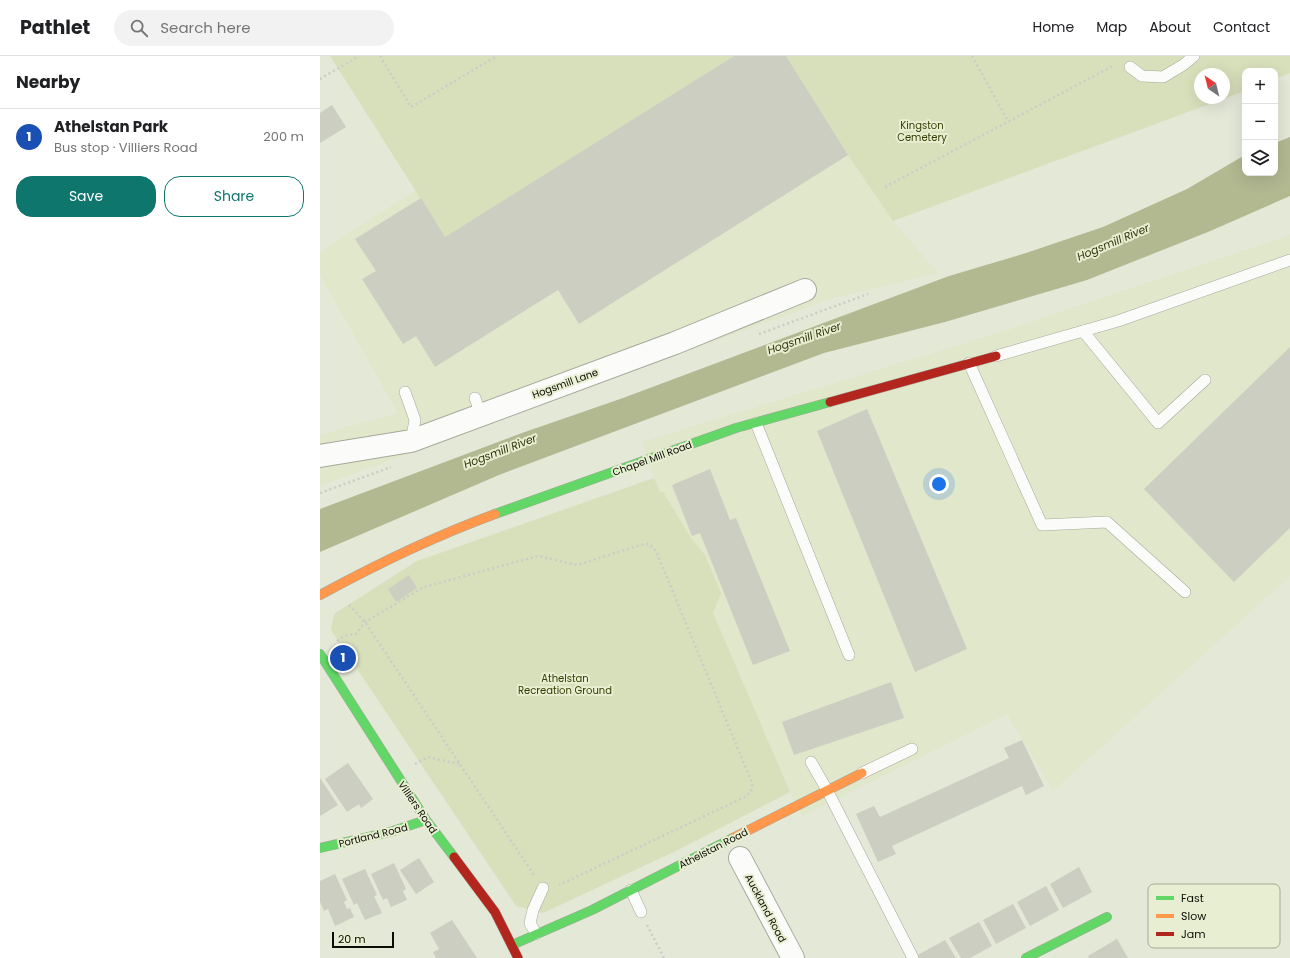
<!DOCTYPE html>
<html lang="en">
<head>
<meta charset="utf-8">
<style>
  :root { --surface:#fff; --page:#f2f2f2; --text:#202124; --muted:#757577; --line:#e0e0e0; --accent:#0f766e }
  body { margin:0; font-family:Poppins,sans-serif; background:var(--page); color:var(--text) }
  .controls { position:absolute; right:12px; top:12px; display:grid; overflow:hidden; border-radius:8px; box-shadow:0 4px 16px #0002 }
  .controls button { width:36px; height:36px; display:grid; place-items:center; padding:0; border:0; border-bottom:1px solid var(--line); background:var(--surface); color:var(--text); font:20px sans-serif }
  .compass { position:absolute; left:874px; top:12px; width:36px; height:36px; border-radius:50%; background:var(--surface); box-shadow:0 4px 16px #0002; rotate:325deg }
  .scale { position:absolute; left:12px; bottom:10px; width:62px; box-sizing:border-box; padding-left:4px; border:2px solid #0b0c04; border-top:0; font-size:11px; line-height:14px; white-space:nowrap; color:#0b0c04; -webkit-text-stroke:3px #e8eed1; paint-order:stroke }
  .you { position:absolute; left:619px; top:428px; width:14px; height:14px; margin:-10px; border:3px solid #fff; border-radius:50%; background:#1a73e8; box-shadow:0 0 0 6px #1a73e833 }
  .badge { display:grid; place-items:center; width:26px; height:26px; border-radius:50%; background:var(--accent); color:#fff; font-size:13px; font-weight:700 }
  .pin { position:absolute; translate:-50% -50%; border:2px solid #fff; box-shadow:0 1px 4px #0006 }
  .list { margin:0; padding:0; list-style:none }
  h2 { display:flex; justify-content:space-between; align-items:center; height:52px; margin:0; padding:0 16px; font-size:17px }
  h2 small { font-size:13px; font-weight:400; color:var(--muted) }
  .list li { display:grid; grid-template-columns:26px 1fr auto; gap:12px; align-items:center; box-sizing:border-box; height:56px; padding:0 16px; border-top:1px solid var(--line) }
  .list b { display:block; font-size:15px; white-space:nowrap }
  .list p { margin:0; font-size:13px; white-space:nowrap; color:var(--muted) }
  .list em { font-size:13px; font-style:normal; color:var(--muted) }
  .actions { display:flex; gap:8px; padding:12px 16px }
  .actions a { flex:1; padding:9px 0; border:1px solid var(--accent); border-radius:16px; text-align:center; font-size:14px; color:var(--accent) }
  .actions .main { background:var(--accent); color:#fff }
  .icon { flex:none; width:22px; height:22px; fill:none; stroke:currentColor; stroke-width:2; stroke-linecap:round; stroke-linejoin:round }
  .map { position:relative; flex:none; width:970px; height:902px; overflow:hidden }
  header { display:flex; align-items:center; gap:24px; box-sizing:border-box; height:56px; padding:0 20px; background:var(--surface); border-bottom:1px solid var(--line) }
  header strong { font-size:19px }
  nav { display:flex; gap:22px; margin-inline-start:auto; font-size:14px }
  .search { width:280px; height:36px; background:var(--page); display:flex; align-items:center; gap:10px; box-sizing:border-box; padding:0 14px; border-radius:22px; color:var(--muted); font-size:15px }
  main { display:flex }
  aside { flex:1; background:var(--surface) }
  .map>svg:first-child { display:block }
</style>
</head>
<body>
<header>
<strong>Pathlet</strong>
<div class="search"><svg class="icon" aria-label="search" viewBox="0 0 24 24"><circle cx="10" cy="10" r="6"/><path d="M15 15l6 6"/></svg>Search here</div>
<nav><a>Home</a><a>Map</a><a>About</a><a>Contact</a></nav>
</header>
<main>
<aside>
<h2>Nearby<small></small></h2>
<ul class="list">
<li><span class="badge" style="background:#1a4fb4">1</span><div><b>Athelstan Park</b><p>Bus stop · Villiers Road</p></div><em>200 m</em></li>
</ul>
<div class="actions"><a class="main">Save</a><a>Share</a></div>
</aside>
<div class="map">
<svg width="970" height="902" viewBox="0 0 970 902">
  <rect width="100%" height="100%" fill="#e4e8d7"/>
  <!-- built -->
  <g fill="#e1e7cb">
    <path d="M414 0H466L528 99 573 165 618 217 510 243 0 430V379L78 357 0 219V196L96 134 125 181Z"/>
    <path d="M970 179V520L733 735 687 658 482 760 470 736 334 422 322 386 688 274Z"/>
  </g>
  <!-- green -->
  <g fill="#d8dfbb" fill-rule="evenodd">
    <path d="M10 0H414L125 181Z"/>
    <path d="M466 0H970V17L955 23V15H925V35L573 165 528 99ZM880 18H904V42H880Z"/>
    <path d="M334 422 340 436H343L371 482 385 499 401 537 393 557 470 736 360 793 223 857 196 850 11 574 14 558 97 505Z"/>
  </g>
  <!-- water -->
  <path fill="#b2b991" d="M970 81V140L888 176 767 224 625 266 504 297 179 419 0 496V453L202 377 303 342 629 220 706 197 783 171 867 133 925 99V117H955V87Z"/>
  <!-- building -->
  <g fill="#cbcec0">
    <path d="M414 0H466L528 99 259 268 238 234 115 311 96 280 83 288 42 223 56 215 35 183 101 142 125 181Z"/>
    <path d="M12 49 26 71 0 87V57Z"/>
    <path d="M970 291V472L914 526 824 433Z"/>
    <path d="M547 353 647 593 595 616 497 375Z"/>
    <path d="M390 413 410 464 416 462 470 595 433 609 380 477 372 480 352 429Z"/>
    <path d="M89 519 97 532 76 546 68 533Z"/>
    <path d="M571 626 584 662 474 699 462 666Z"/>
    <path d="M702 684 724 730 706 739 702 730 572 790 576 798 558 806 536 758 554 750 560 761 689 702 684 692Z"/>
    <path d="M28 707 53 743 41 752 39 748 27 756 5 723Z"/>
    <path d="M0 722 18 749 0 760Z"/>
    <path d="M99 802 114 826 96 838 80 814Z"/>
    <path d="M74 807 86 833 83 835 87 844 71 851 67 842 63 844 51 818Z"/>
    <path d="M759 811 772 836 743 852 730 828Z"/>
    <path d="M45 813 57 839 54 840 62 857 45 864 37 847 34 849 22 823Z"/>
    <path d="M15 818 27 844 24 846 27 853 30 852 34 861 15 870 8 853 4 855 0 846V825Z"/>
    <path d="M726 830 739 854 710 870 697 846Z"/>
    <path d="M693 848 706 872 676 888 663 864Z"/>
    <path d="M132 864 157 902H116L113 896 119 893 110 877Z"/>
    <path d="M659 866 672 890 650 902H641L629 882Z"/>
    <path d="M797 883 808 902H769L768 900Z"/>
    <path d="M625 884 636 902H597L596 900Z"/>
  </g>
  <g fill="none" stroke-linecap="round" stroke-linejoin="round">
    <defs>
      <g id="lane">
        <path d="M810 11 822 20 843 21 863 9 874 0"/>
        <path d="M763 275 838 367 885 324"/>
        <path d="M676 300 798 265 970 204"/>
        <path d="M649 307 722 469 787 466 865 536"/>
        <path d="M85 336 95 364 91 385"/>
        <path d="M155 342 161 359"/>
        <path d="M436 367 529 599"/>
        <path d="M491 706 507 734 593 902"/>
        <path d="M542 717 592 693"/>
        <path d="M311 834 321 856"/>
        <path d="M216 878 210 867 213 854 223 832"/>
      </g>
      <g id="street">
        <path d="M0 400 91 385 355 287 485 234"/>
        <path d="M420 802 473 902"/>
      </g>
      <g id="fast">
        <path d="M175 458 416 372 510 346"/>
        <path d="M0 598 106 764 134 801"/>
        <path d="M0 792 70 776 106 764"/>
        <path d="M192 889 272 854 413 782"/>
        <path d="M706 902 787 861"/>
      </g>
      <g id="slow">
        <path d="M0 539C57 508 115 480 175 458"/>
        <path d="M413 782 542 717"/>
      </g>
      <g id="jam">
        <path d="M510 346 676 300"/>
        <path d="M134 801 175 856 198 902"/>
      </g>
    </defs>
    <!-- lane casing -->
    <use href="#lane" stroke="#a5a89c" stroke-width="12"/>
    <!-- street casing -->
    <use href="#street" stroke="#a5a89c" stroke-width="24"/>
    <!-- fast casing -->
    <use href="#fast" stroke="#a5a89c" stroke-width="10"/>
    <!-- slow casing -->
    <use href="#slow" stroke="#a5a89c" stroke-width="10"/>
    <!-- jam casing -->
    <use href="#jam" stroke="#a5a89c" stroke-width="10"/>
    <!-- path -->
    <g stroke="#cbccc8" stroke-width="2.5" stroke-dasharray="2 3" stroke-linecap="butt">
      <path d="M60 0 91 51 177 0"/>
      <path d="M652 0 688 65"/>
      <path d="M0 23 39 0"/>
      <path d="M565 131 793 10 794 11"/>
      <path d="M439 278 548 238"/>
      <path d="M0 437 71 411"/>
      <path d="M29 549 45 566 214 819"/>
      <path d="M17 585 24 580 36 578 45 566 104 531 218 500 257 509 320 489 329 488 336 495 432 727V733L427 740 239 829"/>
      <path d="M95 708 108 701 139 708"/>
      <path d="M327 869 344 902"/>
    </g>
    <!-- lane -->
    <use href="#lane" stroke="#fbfcf9" stroke-width="11"/>
    <!-- street -->
    <use href="#street" stroke="#fbfcf9" stroke-width="22"/>
    <!-- fast -->
    <use href="#fast" stroke="#63d668" stroke-width="9"/>
    <!-- slow -->
    <use href="#slow" stroke="#ff974d" stroke-width="9"/>
    <!-- jam -->
    <use href="#jam" stroke="#b3261e" stroke-width="9"/>
  </g>
  <g text-anchor="middle" stroke-width="4" stroke-linejoin="round" paint-order="stroke">
    <!-- park labels -->
    <g font-size="10" fill="#363d00" stroke="#e8eed1">
      <text x="602" y="73">Kingston<tspan x="602" dy="12">Cemetery</tspan></text>
      <text x="245" y="626">Athelstan<tspan x="245" dy="12">Recreation Ground</tspan></text>
    </g>
    <!-- street labels -->
    <g font-size="10" fill="#0b0c04" stroke="#e8eed1">
      <text transform="translate(245 327) rotate(-20)" y="4">Hogsmill Lane</text>
      <text transform="translate(332 402) rotate(-20)" y="4">Chapel Mill Road</text>
      <text transform="translate(98 751) rotate(56)" y="4">Villiers Road</text>
      <text transform="translate(53 779) rotate(-14)" y="4">Portland Road</text>
      <text transform="translate(393 792) rotate(-27)" y="4">Athelstan Road</text>
      <text transform="translate(446 852) rotate(62)" y="4">Auckland Road</text>
    </g>
    <!-- water labels -->
    <g font-size="11" font-style="italic" fill="#30350c" stroke="#e8eed1">
      <text transform="translate(793 186) rotate(-23)" y="4">Hogsmill River</text>
      <text transform="translate(484 282) rotate(-19)" y="4">Hogsmill River</text>
      <text transform="translate(180 395) rotate(-21)" y="4">Hogsmill River</text>
    </g>
  </g>
  <!-- legend -->
  <rect x="828" y="828" width="132" height="64" rx="6" fill="#e8eed1" stroke="#a6aa94" stroke-width="1"/>
  <rect x="836" y="840" width="18" height="4" fill="#63d668"/>
  <rect x="836" y="858" width="18" height="4" fill="#ff974d"/>
  <rect x="836" y="876" width="18" height="4" fill="#b3261e"/>
  <g font-size="11" fill="#0b0c04">
    <text x="861" y="846">Fast</text>
    <text x="861" y="864">Slow</text>
    <text x="861" y="882">Jam</text>
  </g>
</svg>
<div class="controls">
<button>+</button>
<button>−</button>
<button><svg class="icon" aria-label="layers" viewBox="0 0 24 24"><path d="M12 4l9 5-9 5-9-5zM3 14l9 5 9-5"/></svg></button>
</div>
<svg class="compass" viewBox="-18 -18 36 36"><path d="M0-13l5 13h-10z" fill="#e53935"/><path d="M0 13l5-13h-10z" fill="#757577"/></svg>
<div class="scale">20 m</div>
<div class="you"></div>
<div class="pin badge" style="left:23px;top:602px;background:#1a4fb4">1</div>
</div>
</main>
</body>
</html>
